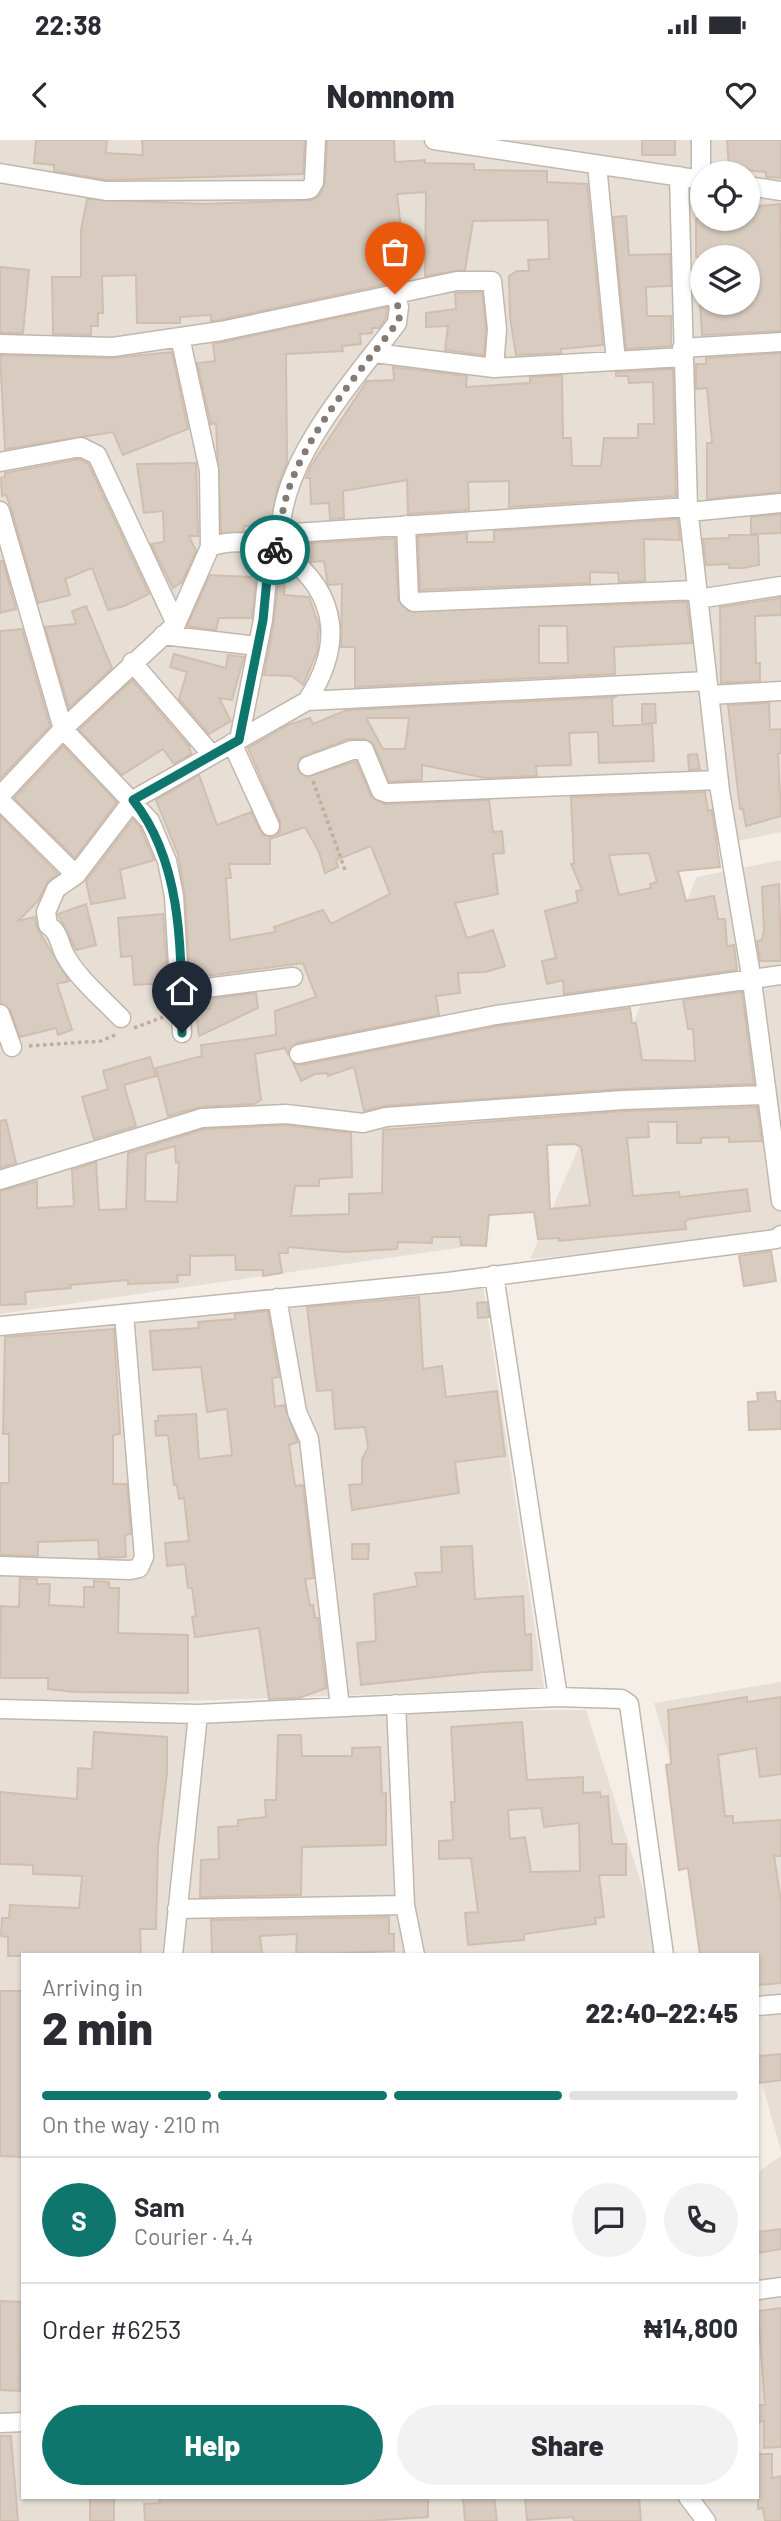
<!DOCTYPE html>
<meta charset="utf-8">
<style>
:root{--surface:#fff;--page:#f2f2f3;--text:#2b2b33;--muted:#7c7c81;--line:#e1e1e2;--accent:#0f766e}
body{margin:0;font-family:Barlow,sans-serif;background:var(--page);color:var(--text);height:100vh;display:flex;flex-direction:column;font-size:26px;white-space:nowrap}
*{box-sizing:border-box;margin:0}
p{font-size:23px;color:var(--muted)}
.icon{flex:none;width:38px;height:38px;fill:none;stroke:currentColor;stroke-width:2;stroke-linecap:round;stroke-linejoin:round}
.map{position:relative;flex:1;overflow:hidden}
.side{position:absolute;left:21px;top:1813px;width:738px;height:546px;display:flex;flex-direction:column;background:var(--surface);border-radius:0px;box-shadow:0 2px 5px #0004}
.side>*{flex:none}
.tools{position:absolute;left:690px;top:21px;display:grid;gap:14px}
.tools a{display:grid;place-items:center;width:70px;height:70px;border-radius:50%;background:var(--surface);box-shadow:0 2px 5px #0004;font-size:35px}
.pin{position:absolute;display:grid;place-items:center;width:60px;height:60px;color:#fff;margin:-72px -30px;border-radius:50% 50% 50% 0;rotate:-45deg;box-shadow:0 0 7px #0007}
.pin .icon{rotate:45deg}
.courier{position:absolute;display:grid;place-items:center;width:70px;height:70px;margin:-35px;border:5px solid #0f766e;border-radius:50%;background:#fff;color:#222;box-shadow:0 2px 9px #0007}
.head em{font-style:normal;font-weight:800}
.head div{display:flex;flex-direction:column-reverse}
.head{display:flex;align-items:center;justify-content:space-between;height:119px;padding:0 21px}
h1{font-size:46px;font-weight:800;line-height:52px}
.bar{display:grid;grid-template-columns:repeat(4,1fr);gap:10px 7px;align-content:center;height:84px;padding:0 21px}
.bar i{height:9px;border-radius:5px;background:var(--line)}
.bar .active{background:var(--accent)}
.bar p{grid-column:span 4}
.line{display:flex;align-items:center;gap:18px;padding:0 21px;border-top:2px solid var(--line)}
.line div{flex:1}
.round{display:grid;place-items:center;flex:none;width:74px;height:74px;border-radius:37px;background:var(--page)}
.action{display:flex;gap:14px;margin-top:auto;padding:14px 21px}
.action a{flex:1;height:80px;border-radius:42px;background:var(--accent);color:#fff;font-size:28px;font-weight:800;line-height:80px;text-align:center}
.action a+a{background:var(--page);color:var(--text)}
.status{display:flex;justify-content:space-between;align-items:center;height:49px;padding:0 35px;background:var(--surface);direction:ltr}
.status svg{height:19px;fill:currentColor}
header{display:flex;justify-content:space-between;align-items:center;height:91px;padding:0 21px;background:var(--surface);font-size:32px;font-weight:800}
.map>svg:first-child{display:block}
.residential{fill:#e7dfd5;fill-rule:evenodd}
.building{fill:#d8cbbf;stroke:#d0beb0;stroke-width:2;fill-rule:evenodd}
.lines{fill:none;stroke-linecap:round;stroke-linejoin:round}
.street-casing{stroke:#c2b7ad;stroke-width:21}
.path{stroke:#c1ad9b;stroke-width:3.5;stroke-dasharray:3.5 3.5;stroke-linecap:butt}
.street{stroke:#fff;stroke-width:18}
.done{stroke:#847b74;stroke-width:7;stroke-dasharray:0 12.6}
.route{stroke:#0f766e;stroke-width:9}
</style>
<div class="status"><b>22:38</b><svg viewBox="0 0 49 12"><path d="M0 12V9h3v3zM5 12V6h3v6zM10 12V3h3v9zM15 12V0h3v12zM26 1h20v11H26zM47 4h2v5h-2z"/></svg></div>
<header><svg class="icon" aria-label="back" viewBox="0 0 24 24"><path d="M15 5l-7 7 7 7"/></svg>Nomnom<svg class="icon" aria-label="heart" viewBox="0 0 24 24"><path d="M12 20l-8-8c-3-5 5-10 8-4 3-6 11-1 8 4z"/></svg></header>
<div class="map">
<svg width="781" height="2381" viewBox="0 0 781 2381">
<rect width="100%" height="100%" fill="#f4eee7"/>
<path class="residential" d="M0,0H781V692L678,713L471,1106L0,1174ZM702,33H747V79H702ZM702,117H747V163H702Z
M781,720V1095L530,1119L697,737Z
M483,1146L544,1548L0,1568V1177Z
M781,1542V2011L758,1929V1815H725L654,1563Z
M0,1569L586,1570L664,1815H23V2357H239L209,2381H0Z
M781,2016V2381H297L328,2357H758V2032Z"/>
<path class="building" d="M36,0H107L106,13L143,15L142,0H305L303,34L107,40L54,31V25L34,23Z
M327,0H394L395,22L425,20V23L474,24V30L547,31V42L587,44L603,205L561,209V213L516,215L510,177L509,136L517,131H529L528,120L549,119L548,80L473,81L465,130L425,136L426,52L397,54L404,113H387L390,141L387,144L219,180L211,181V175L180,177V183H137L136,135L102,136L103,173H98V186H91V195L53,194L52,137H81V90L87,59L203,64L312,60L320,55L325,43Z
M642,0H675V15H642Z
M727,0H781V38L766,37V32L729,29Z
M780,64L781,191L702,195L700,163H747V117H696V79H747V67Z
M626,76L629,115L670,114L671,146L646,147L647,176H671V206L626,209L613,77Z
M0,127L29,130L23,193H0Z
M482,152L486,189L484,215L445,210L448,186L426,187V173L456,169L455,153Z
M387,167L386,178L379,188H372V193L360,194L361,204L342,206L343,211L286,214L287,322L277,349L270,388L244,386V392L221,393L216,283L211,284L197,223L215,221L213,204Z
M172,212L188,289L123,315L113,292L5,309L0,215L113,218Z
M781,213V352L707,359V303H712L707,248L696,249V224H706V218Z
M393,227L467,236L466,247L530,243V237L562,235L563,298H571L572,326H601L604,298H638V284H654L653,242L629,243L628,236H616V232L673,229L676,356L509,367V341L468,342L469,370L408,374L407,340L343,351L344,378L330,379L329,363L311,364L310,338H306L311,326L367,241L394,240Z
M79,319L88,323L149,454L124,466L108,470L92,428L65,439L70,455L38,463L11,368L6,355L2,356L1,338L5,337V333Z
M196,323L198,396H189L196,411L182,442L173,448L151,404L164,402L163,371L144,373L137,324Z
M781,374V393L751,394V377Z
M678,379L680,400L644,399L645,441L619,442L618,433L590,432V443L420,450L418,396L467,393V402H494V391Z
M729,395H758L759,425L743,428H729V424L706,425L703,399L729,398Z
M395,398L398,459L408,471L687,462L692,503L614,507L615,534L355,547V507H341L342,444L328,445L324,421L311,422L293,404ZM539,486H567L568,523H539Z
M255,417L258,419L252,478H219L216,490L187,486L210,435L251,437Z
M0,421H3L16,469L0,473Z
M280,426L285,431L284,455L309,457L319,486L317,512L303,545L292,536L264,535L274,481Z
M781,458V475L755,476L756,523H760V541L721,543L720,467Z
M86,466L112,528L69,568L45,487L76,484L72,471Z
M22,489L50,586L0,639V491Z
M174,514L226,528L228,515L244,517L232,560L219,558L231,581L209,594L179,559L187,532L170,527Z
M132,540L189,606L191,614L174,624L163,609L122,635L79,590Z
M615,557L612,559L613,586L652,584L654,621L599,623L598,592L569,593L571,625L536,626L537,636L485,638L422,625V640L389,642L374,605L364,599H348L300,618L298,630L307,637L356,621L371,656L384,664L489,660L493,692L502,691L504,713L493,714L498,754L455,763L467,798L493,790L505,826L486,832L458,833L460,853L436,856L439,875L297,903L288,914L285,908L255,914L261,960L254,964L201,967L168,976L156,928L202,916L201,905L276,895L275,871L316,857L303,823L190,838L185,755L178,714L156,660L199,635L217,685L251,672L263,695L274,697L280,692V681L248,608L288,585L310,578L313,584L347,570ZM366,578H409L405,609H383ZM305,687L319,712L325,733L338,727L336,720L371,706L390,754L331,784L323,770L274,787L275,792L230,800L226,738H231L229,724H270V699Z
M769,563L770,590L781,589V613L778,614L781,676L746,686L743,669H740L728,565Z
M642,564H655L656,583L642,584Z
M63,606L117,662L75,718L14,658Z
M697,614L700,629L689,630L688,615Z
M705,652L708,671L712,670L720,727L678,731L686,761L714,756L718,779H725L727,806L734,805L737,830L564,854L563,840L547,844L542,821L556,818L545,771L578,762L576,751L582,750L571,724H574L571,657ZM649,713L657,742L650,744L651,748L619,755L609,715Z
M0,676L58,734L49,740L38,761L18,781L35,777L37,788L69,841L57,844L72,890L58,895L56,888L20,897L10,870L0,863Z
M133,679L140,687L154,720L120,730L125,758L91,764L86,741Z
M779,744L781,821H760L757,801L762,800L764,790L762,747Z
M86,764L96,805L76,810L58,774Z
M163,774L168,843L134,845L132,816L121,817L118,778Z
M742,852L754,944L622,949L385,966L364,971L354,927L328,936L327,933L315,934L301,941L293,923L301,925L498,886L630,868L632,883H636L642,920L695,921L693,889H688L683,860Z
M256,853L258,868L199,896L196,873L210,868L208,859Z
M150,917L156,936L124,945L136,986L94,999L82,957L108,949L103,931Z
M757,967L762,1001L729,1002V997L701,998V1003H677V982H648L649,997L627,998L633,1056L679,1052L680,1057L747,1049L750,1071L689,1079L685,1082L686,1089L559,1101V1098L538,1099L534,1072L489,1075L486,1106L461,1105L460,1097H432V1103L398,1102L397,1109L345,1112L288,1107V1113H279L282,1133L263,1136V1130H236L235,1115L190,1116V1135H177L178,1142L128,1144V1140L70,1145L71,1148L25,1152L26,1164L0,1165V1051L37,1041V1068L74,1066L72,1030L96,1022L99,1070L126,1069L128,1013L204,989L286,985L351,993L352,1037L319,1039V1046H295L291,1076L349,1074V1054L382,1053L383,990L624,971ZM575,1004L581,1007L590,1065L550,1069L547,1005ZM175,1006L176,1023L179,1022L177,1062L145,1061L146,1014Z
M6,980L16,1023L0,1028V981Z
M771,1111L776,1141L744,1146L739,1116Z
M419,1157L423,1229L442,1226L446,1257L497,1251L505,1316L455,1322L459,1353L352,1370L349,1345L362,1344V1319L368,1308L365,1287L335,1289L332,1250L317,1251L307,1167Z
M487,1162L489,1177L478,1178L477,1163Z
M268,1171L279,1237L272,1238L275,1267L284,1265L298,1302L289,1305L295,1346L303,1345L314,1438L305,1439L310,1466L313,1465L315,1478H318L326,1548L299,1558L269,1559L259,1488L195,1497L192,1477L196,1476L192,1448H188L185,1424L167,1426L165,1403L189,1401L184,1358L179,1359L177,1345H174L168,1295L156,1296L155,1281H158V1276L196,1274L199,1319L232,1315L227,1269L207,1272L201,1227L153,1230L150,1191L199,1188L198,1182L235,1179V1174Z
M114,1189L120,1294L113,1295V1344H127L131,1394L125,1395L126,1417L99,1418L98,1400L38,1402V1416L0,1415V1343H9V1294H3L5,1197Z
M775,1252L776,1261H781V1289L749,1290L748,1262L758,1261L757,1253Z
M352,1404H369L368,1419H352Z
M472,1406L475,1459L523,1456L525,1495L531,1494L532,1530L483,1532L361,1545L357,1503L376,1501L374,1454L418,1446L415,1433L442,1432L441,1407Z
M20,1438L37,1439V1444H50L49,1465L84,1467V1447H94V1441L109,1442V1448H119L118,1493L188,1495V1553L75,1552L48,1549V1538H0L1,1466L19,1467Z
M747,1557V1562L781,1557V1634L760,1637L756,1608L718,1615L725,1676H733V1683L781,1680V1716H774L781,1761V1843L758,1845V1815H700L688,1728L679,1730L666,1625L671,1624L668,1570Z
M522,1582L527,1640L583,1637V1653L600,1652L601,1657L608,1656L612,1704H626V1735H599L604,1777L595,1778L596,1784L524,1794V1800L468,1805L465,1773L478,1772L471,1718L439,1719V1701L453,1700L451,1662H455L451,1587ZM541,1668L544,1687L579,1683L580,1731L531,1732L525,1697L510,1699L508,1670Z
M94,1592L167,1597V1633L158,1707L156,1789H140L141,1815L8,1816V1797L1,1796L2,1778H9L10,1765L79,1768L82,1736L33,1734V1725L0,1724V1652L77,1659L78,1628L92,1629Z
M278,1595H301L302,1616H352V1608L380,1607L382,1654L386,1653V1705L302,1707L301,1755L200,1757L201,1720L219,1719L218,1687L238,1686V1680L266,1677L265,1660H276Z
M389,1777V1794H394V1811L296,1815L297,1794L260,1796L262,1815H212L211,1780Z
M0,1851H23V2017L0,2016Z
M781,1914V1940L758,1943V1916Z
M781,2089V2109L758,2113V2092Z
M0,2161L23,2162L20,2251L0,2250Z
M781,2168V2307L764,2308V2281L758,2282V2265H765L758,2171Z
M0,2296H11L18,2381H0Z
M758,2314H772V2338L781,2336V2381H765L763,2368L758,2369Z
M90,2357H114V2381H90Z
M159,2357H428V2377L368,2381H145L144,2364L160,2363Z
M463,2357H494L497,2381H465Z
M525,2357H639L641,2381H574L573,2377L527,2380Z"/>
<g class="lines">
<defs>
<path id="street" d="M434,0L702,40
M701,0V40
M597,25L616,221
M0,33L106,51L305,50L310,49L314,42L316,0
M679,36L688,367L720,651L752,841L781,1061
M747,46L781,51
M0,204L113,207L221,191L457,141H492L497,189L494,228L683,217
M682,208L781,202
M375,213L494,228
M0,322L81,307L97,315L176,484
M0,371L63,589L150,681L167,721L174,756L182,893
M689,372L781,363
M406,385L409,458L414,462L697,450
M279,394L688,367
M210,407C263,388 324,429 330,484C333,512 322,538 307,561
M282,413C268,333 352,243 397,183L399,167L395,154
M698,459L781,446
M163,495L257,506
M132,522L212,615
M709,555L781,551
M239,600L263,480L270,408
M232,603L270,686
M308,626L352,610H364L381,651L387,653L719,640
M0,656L63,589L176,484L210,407L209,330L180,197
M0,660L76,735
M182,851L293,837
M0,874L12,907
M121,878C102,858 77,838 64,813C59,802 59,792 48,785L46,772L56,749L76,735L133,660L307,561L707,541
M299,914L496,875L781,835
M0,1040L202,978L286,974L363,983L386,977L623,960L767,955
M494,1135L558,1557
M277,1158L297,1272L309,1299L340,1567
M0,1186L448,1142L776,1099L781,1095
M0,1426L130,1430L139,1428L144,1417L124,1174
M396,1564L405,1765L415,1815
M0,1569L198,1574L558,1557L622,1559L629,1564L664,1815
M177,1769L405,1765
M173,1815L198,1574
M758,1866L781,1864
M758,2150L781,2147
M0,2283L23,2282
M688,2357L706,2381"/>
</defs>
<use href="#street" class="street-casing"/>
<path class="path" d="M313,641L345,730
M134,888L163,877
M29,906L101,901L117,894"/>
<use href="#street" class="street"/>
</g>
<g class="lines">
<path class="done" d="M275,410L282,413C268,334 352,242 397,183L400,176L395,154"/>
<path class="route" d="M182,893C181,815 184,724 133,660L239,600L263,480L270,408L275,410"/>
</g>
</svg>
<div class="tools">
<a><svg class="icon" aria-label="locate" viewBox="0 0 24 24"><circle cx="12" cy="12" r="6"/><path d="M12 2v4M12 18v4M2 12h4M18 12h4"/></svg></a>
<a><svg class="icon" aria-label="layers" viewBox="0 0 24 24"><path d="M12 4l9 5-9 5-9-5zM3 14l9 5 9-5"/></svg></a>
</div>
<div class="pin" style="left:395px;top:154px;background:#ea580c"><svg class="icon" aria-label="bag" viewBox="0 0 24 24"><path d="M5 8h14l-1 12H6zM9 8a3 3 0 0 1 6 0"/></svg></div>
<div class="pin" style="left:182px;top:893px;background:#1f2937"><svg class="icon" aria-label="home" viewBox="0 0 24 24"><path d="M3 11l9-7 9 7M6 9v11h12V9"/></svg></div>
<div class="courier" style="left:275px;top:410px"><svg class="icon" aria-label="bike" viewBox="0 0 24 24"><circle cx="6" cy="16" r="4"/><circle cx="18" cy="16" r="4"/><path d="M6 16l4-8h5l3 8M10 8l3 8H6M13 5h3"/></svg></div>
<section class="side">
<div class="head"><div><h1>2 min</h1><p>Arriving in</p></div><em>22:40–22:45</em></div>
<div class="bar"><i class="active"></i><i class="active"></i><i class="active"></i><i></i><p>On the way · 210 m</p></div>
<div class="line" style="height:126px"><b class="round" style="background:var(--accent);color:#fff">S</b><div><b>Sam</b><p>Courier · 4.4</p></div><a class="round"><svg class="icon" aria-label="chat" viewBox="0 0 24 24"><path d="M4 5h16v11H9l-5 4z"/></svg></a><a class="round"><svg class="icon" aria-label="phone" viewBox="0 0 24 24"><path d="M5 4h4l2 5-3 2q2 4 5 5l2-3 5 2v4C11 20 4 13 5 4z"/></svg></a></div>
<div class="line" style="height:91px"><div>Order #6253</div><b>₦14,800</b></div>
<div class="action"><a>Help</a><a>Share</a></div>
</section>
</div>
